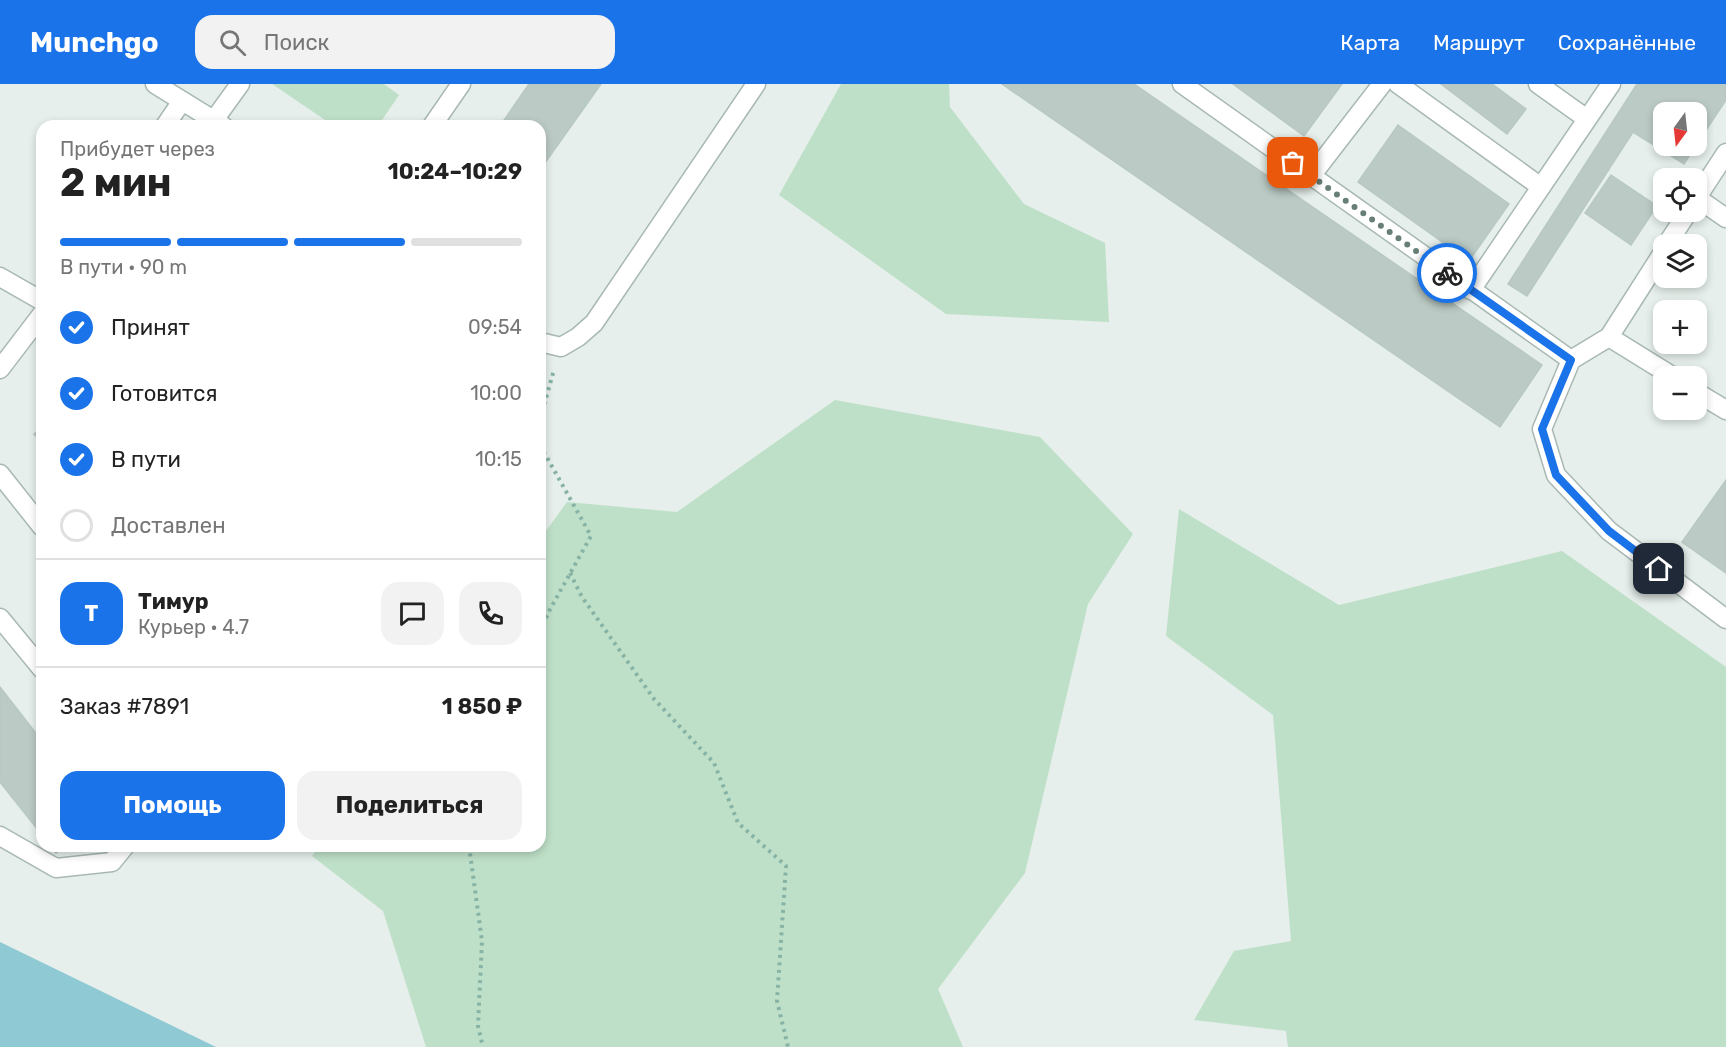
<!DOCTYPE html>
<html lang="ru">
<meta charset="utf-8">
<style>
:root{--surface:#fff;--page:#f2f2f2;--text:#222;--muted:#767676;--line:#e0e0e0;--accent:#1a73e8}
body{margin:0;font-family:Rubik,sans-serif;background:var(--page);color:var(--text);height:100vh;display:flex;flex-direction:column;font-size:22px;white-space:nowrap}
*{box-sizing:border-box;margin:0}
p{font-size:20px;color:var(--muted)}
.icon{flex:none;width:33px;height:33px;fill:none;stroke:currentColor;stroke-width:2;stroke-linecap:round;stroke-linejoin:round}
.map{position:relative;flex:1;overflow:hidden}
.panel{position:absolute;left:36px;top:36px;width:510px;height:732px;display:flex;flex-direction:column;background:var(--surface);border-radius:18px;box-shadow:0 3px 9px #0003}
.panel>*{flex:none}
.needle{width:39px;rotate:195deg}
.fabs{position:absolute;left:1653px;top:18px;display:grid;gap:12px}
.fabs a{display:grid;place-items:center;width:54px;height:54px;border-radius:12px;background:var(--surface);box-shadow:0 3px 9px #0003;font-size:30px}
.pin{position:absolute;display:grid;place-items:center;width:51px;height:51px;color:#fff;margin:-26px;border-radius:12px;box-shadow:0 3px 9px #0006}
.courier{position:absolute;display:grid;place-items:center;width:60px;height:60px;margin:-30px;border:4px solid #1a73e8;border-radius:50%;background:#fff;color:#222;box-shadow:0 2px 8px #0007}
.overview em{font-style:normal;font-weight:700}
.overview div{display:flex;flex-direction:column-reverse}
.overview{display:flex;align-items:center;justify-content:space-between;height:102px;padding:0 24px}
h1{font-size:39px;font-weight:700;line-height:45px}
.bar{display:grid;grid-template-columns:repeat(4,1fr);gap:9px 6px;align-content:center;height:72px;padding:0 24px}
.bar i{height:8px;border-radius:4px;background:var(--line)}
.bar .selected{background:var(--accent)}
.bar p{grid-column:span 4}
.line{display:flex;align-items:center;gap:15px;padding:0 24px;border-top:2px solid var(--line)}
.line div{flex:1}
.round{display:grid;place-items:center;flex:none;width:63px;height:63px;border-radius:18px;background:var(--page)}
ol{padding:0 24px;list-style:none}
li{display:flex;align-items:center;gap:18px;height:66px}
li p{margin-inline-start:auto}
li .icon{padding:6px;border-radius:50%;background:var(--accent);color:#fff;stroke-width:4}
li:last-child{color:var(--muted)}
li i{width:33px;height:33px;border:3px solid var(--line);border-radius:50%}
.cta{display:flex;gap:12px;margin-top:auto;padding:12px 24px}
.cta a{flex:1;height:69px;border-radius:18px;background:var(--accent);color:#fff;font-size:24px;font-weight:700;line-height:69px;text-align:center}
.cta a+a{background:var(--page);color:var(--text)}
header{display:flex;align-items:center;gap:36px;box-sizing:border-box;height:84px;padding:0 30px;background:var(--accent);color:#fff}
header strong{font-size:28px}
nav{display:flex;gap:33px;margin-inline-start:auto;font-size:21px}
.search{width:420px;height:54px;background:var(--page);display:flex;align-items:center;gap:15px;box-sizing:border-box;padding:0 21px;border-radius:18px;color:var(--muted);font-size:22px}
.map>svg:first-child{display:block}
.green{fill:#bfe0c8}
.water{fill:#8ec9d4}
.building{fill:#bbcac4;stroke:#b8c9c2;stroke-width:1.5;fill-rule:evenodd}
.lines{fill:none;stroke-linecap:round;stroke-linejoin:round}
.minor-casing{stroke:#a8b8b2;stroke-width:21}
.path{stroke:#86b3a5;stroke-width:4;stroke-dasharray:3 4.5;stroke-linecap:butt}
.minor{stroke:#fff;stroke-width:18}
.done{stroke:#687f78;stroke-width:6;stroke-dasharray:0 10.8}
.route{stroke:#1a73e8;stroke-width:8}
</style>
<header>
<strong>Munchgo</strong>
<div class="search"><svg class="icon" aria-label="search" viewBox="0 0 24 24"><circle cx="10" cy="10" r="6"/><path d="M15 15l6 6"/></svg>Поиск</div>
<nav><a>Карта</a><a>Маршрут</a><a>Сохранённые</a></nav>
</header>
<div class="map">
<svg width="1726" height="963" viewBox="0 0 1726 963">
<rect width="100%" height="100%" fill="#e6efeb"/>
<path class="green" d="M272,0H384L399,11L378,42H334Z
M841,0H949L950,23L1024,120L1105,159L1109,238L946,230L779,111Z
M835,316L1040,353L1133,450L1088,520L1025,789L938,905L963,963H426L383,827L312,772L319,762H540V455L567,418L677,428Z
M1179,425L1339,521L1562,467L1726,583V963H1288L1286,947L1194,936L1234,867L1291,857L1273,631L1166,552Z"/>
<path class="water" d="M0,858L216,963H0Z"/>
<path class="building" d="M529,0H601L540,86V42H500Z
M1002,0H1134L1542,281L1500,343Z
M1233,0H1342L1304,52Z
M1441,0H1492L1526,25L1507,50Z
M1637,0H1726V16L1684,80L1633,48L1527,212L1508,200ZM1664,28H1696V62H1664Z
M1398,41L1509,120L1469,177L1358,98Z
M1611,91L1657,122L1631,161L1585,129Z
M42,343V359L34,350Z
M1726,396V489L1682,458Z
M0,603L42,657V751L0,698Z
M50,762H65L56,769Z"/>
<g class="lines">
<defs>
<path id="minor" d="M155,0L223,42
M1182,0L1571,276
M1398,0L1541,103
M1538,0L1587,35
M214,36L240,0
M165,42L182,17
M432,42L461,0
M1311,92L1382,0
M1697,114L1726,134
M1696,115L1726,69
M1667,160L1688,128
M1664,167L1609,253L1571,276L1542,345L1556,391L1609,447L1726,535
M0,193L42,217
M1471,206L1611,0
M1609,253L1672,292
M540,258L561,263L578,253L594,239L756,0
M0,285L42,230
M1696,308L1726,326
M0,390L42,443
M0,534L42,585
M0,752L56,784L112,778L125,762"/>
</defs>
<use href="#minor" class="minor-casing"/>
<path class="path" d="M540,335L554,286
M540,361L591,452L548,529L540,550
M570,489L582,513L654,615L714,679L738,739L786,782L777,917L788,963
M469,762L482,857L478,942L483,963"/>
<use href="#minor" class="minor"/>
</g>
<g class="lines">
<path class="done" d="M1293,79L1447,189"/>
<path class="route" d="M1447,189L1571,276L1542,345L1556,391L1609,447L1659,485"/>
</g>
</svg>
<div class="fabs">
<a><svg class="needle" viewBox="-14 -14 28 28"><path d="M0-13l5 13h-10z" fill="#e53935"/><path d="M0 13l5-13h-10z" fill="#767676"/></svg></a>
<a><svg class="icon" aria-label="locate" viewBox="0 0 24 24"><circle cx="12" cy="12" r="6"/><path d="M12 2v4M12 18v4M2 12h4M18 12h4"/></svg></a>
<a><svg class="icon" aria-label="layers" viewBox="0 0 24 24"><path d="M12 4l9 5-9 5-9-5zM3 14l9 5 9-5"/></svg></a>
<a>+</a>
<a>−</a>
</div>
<div class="pin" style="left:1293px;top:79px;background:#ea580c"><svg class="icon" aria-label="bag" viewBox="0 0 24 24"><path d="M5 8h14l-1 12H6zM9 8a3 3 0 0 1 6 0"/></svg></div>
<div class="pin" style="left:1659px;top:485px;background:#1f2937"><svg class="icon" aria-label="home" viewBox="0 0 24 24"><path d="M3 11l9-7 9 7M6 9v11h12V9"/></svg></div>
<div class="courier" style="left:1447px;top:189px"><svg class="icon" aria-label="bike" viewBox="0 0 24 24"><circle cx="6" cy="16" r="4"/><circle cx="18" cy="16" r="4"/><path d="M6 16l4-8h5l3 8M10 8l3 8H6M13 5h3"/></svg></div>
<section class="panel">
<div class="overview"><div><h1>2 мин</h1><p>Прибудет через</p></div><em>10:24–10:29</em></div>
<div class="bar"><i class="selected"></i><i class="selected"></i><i class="selected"></i><i></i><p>В пути · 90 m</p></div>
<ol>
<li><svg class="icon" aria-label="check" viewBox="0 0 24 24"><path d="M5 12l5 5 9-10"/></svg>Принят<p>09:54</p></li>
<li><svg class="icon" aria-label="check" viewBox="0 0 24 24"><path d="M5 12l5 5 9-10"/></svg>Готовится<p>10:00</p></li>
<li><svg class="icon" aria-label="check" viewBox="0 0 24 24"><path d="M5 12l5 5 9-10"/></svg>В пути<p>10:15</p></li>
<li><i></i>Доставлен</li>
</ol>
<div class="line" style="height:108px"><b class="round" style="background:var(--accent);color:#fff">Т</b><div><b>Тимур</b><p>Курьер · 4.7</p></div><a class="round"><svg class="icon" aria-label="chat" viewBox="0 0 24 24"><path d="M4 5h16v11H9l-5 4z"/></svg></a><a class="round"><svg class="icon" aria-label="phone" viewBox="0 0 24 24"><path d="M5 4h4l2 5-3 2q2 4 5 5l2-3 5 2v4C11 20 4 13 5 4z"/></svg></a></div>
<div class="line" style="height:78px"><div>Заказ #7891</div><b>1 850 ₽</b></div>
<div class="cta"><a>Помощь</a><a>Поделиться</a></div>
</section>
</div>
